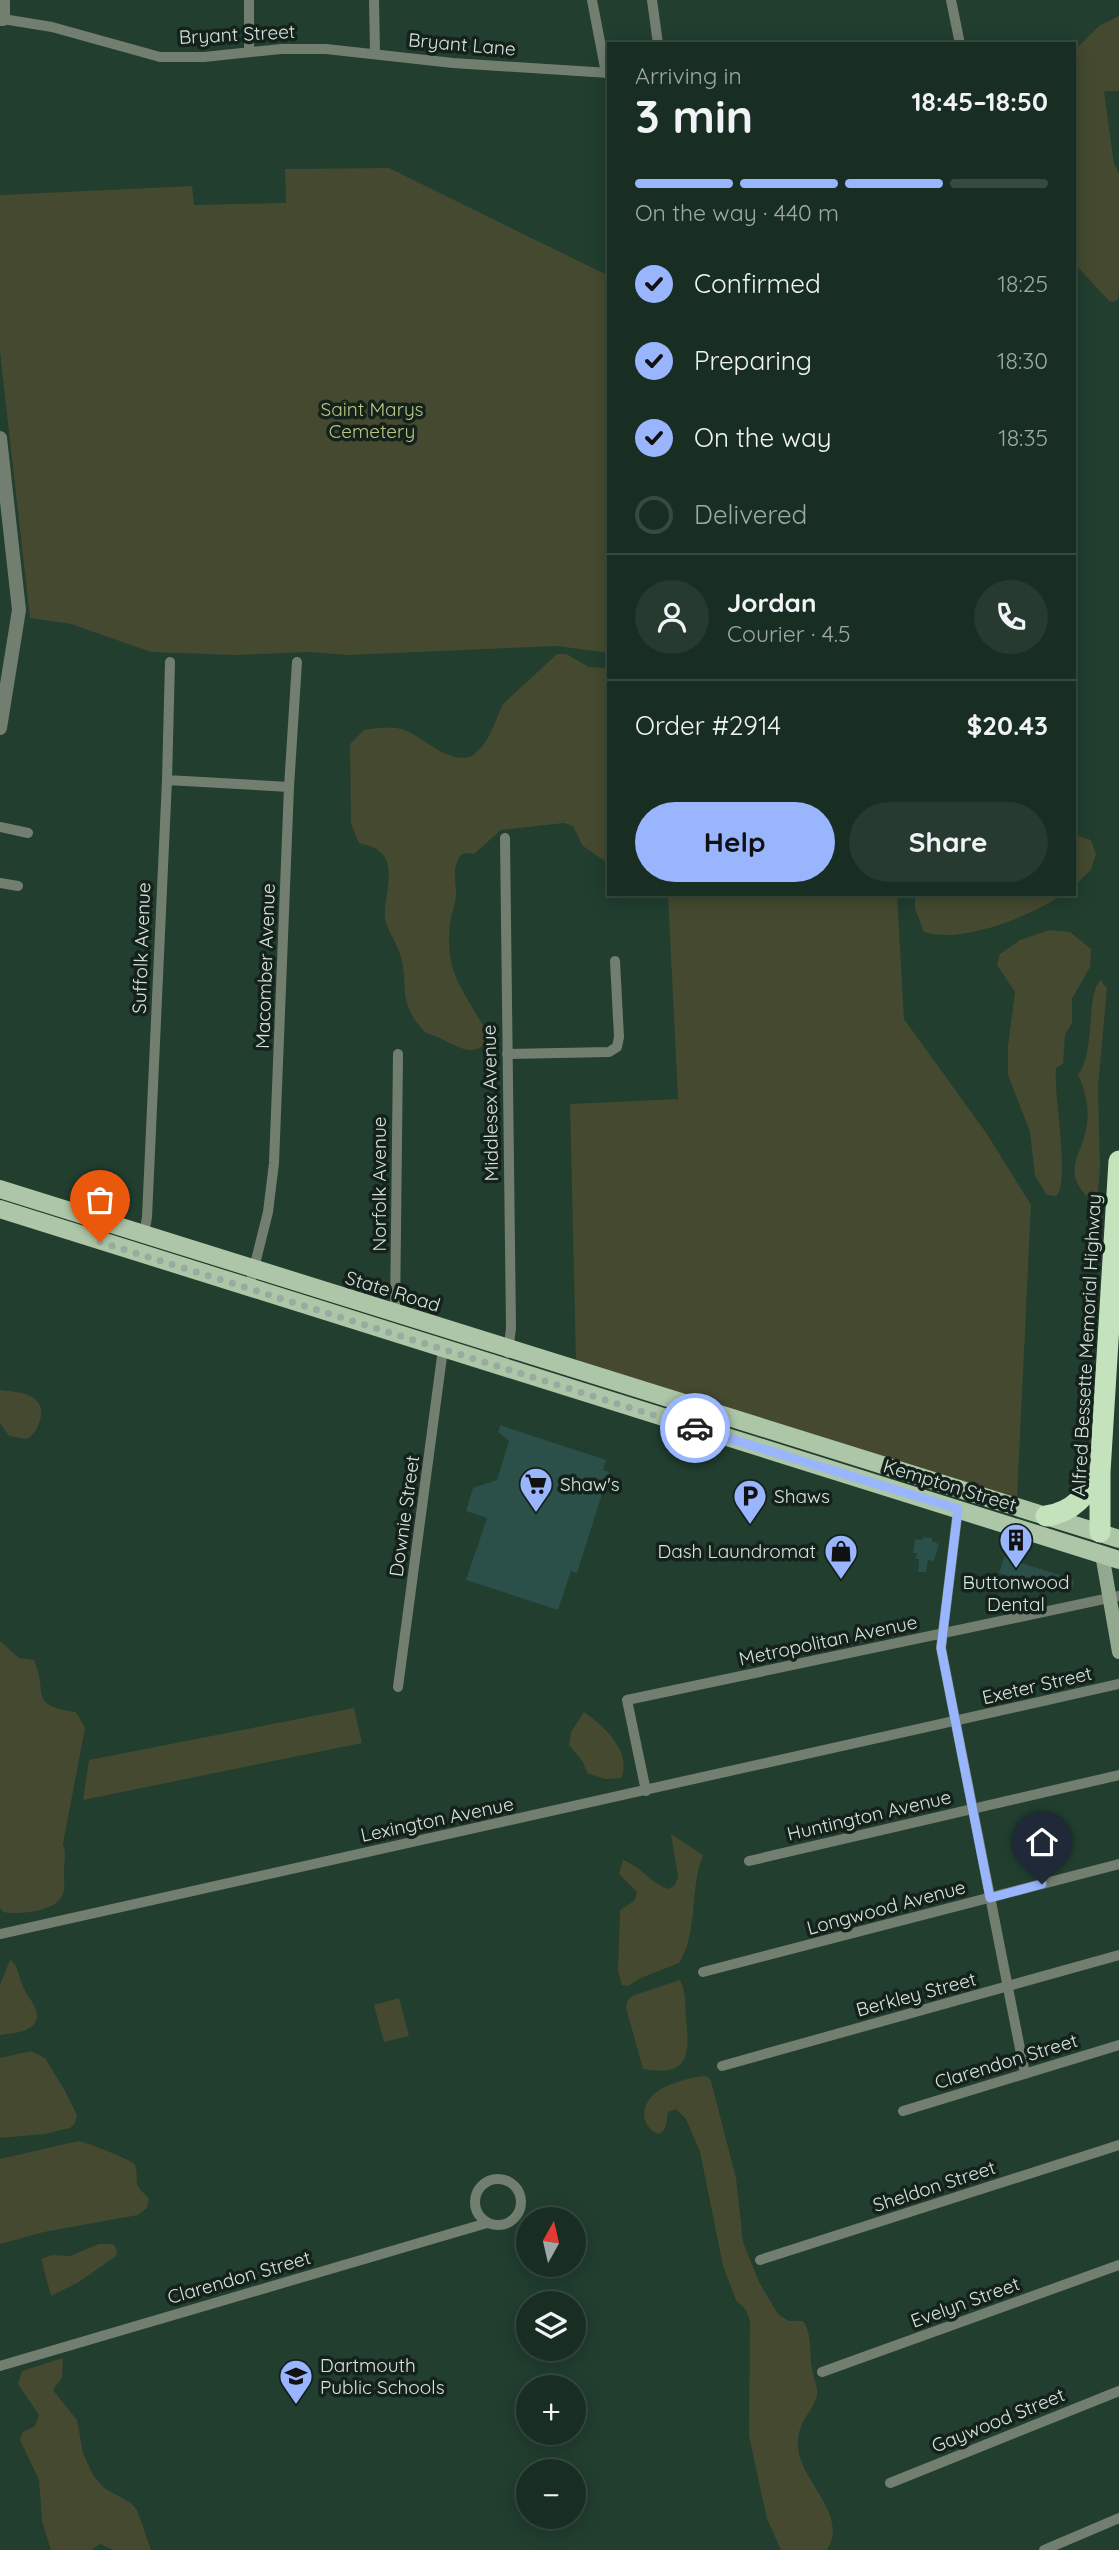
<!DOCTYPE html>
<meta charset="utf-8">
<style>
:root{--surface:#192e23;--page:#263a30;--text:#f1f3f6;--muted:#9fa8a6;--line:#374a41;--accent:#99b5fd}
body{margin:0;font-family:Quicksand,sans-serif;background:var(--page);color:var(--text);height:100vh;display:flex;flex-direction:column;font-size:26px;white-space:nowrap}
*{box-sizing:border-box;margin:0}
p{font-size:23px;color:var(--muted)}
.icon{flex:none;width:38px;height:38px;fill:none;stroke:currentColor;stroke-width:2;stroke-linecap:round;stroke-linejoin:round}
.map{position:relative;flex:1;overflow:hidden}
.sheet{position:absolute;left:607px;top:42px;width:469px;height:854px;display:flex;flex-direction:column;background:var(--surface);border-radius:0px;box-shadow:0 4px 18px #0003,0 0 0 2px var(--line)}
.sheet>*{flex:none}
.needle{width:46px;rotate:8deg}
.tools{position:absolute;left:516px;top:2207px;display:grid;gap:14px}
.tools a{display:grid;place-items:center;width:70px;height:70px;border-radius:50%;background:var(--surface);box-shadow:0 4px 18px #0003,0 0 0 2px var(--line);font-size:35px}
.pin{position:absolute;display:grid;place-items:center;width:60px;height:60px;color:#fff;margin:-72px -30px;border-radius:50% 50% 50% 0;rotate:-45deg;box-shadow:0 0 7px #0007}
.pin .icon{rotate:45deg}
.courier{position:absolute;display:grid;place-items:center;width:70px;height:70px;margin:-35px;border:5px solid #99b5fd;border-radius:50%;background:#fff;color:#222;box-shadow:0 2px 9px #0007}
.summary em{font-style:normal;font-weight:700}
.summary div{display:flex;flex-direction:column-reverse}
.summary{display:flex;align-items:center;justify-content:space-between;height:119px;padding:0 28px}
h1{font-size:46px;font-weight:700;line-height:52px}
.bar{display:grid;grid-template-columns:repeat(4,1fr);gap:10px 7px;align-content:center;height:84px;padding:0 28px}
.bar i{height:9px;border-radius:5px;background:var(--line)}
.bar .on{background:var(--accent)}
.bar p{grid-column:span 4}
.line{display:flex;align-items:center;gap:18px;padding:0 28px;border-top:2px solid var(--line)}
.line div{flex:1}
.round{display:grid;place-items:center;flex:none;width:74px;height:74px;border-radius:37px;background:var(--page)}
ol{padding:0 28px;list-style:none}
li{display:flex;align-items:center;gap:21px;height:77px}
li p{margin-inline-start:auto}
li .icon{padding:7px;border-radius:50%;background:var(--accent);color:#111;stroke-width:4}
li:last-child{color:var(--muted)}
li i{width:38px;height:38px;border:4px solid var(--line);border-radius:50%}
.action{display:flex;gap:14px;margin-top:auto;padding:14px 28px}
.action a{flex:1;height:80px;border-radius:42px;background:var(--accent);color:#111;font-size:28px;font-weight:700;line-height:80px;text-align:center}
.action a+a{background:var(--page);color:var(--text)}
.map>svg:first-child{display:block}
.green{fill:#44492f}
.building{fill:#2b4f49}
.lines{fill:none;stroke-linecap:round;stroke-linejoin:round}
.minor{stroke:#727f70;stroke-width:10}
.tertiary{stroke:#727f70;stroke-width:14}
.secondary{stroke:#94a78f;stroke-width:14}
.primary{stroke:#adc6a7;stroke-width:18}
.motorway{stroke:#c4e2bc;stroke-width:21}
.done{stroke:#97aba0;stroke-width:7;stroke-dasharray:0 12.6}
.route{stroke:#99b5fd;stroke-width:9}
.labels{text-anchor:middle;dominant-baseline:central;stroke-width:7;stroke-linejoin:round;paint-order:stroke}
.street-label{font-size:19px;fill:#d6e6dd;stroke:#15211b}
.park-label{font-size:19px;fill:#b9c784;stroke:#15211b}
.poi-label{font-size:19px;fill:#d6e6dd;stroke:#15211b;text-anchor:start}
</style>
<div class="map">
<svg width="1119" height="2550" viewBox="0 0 1119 2550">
<rect width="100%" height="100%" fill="#213e2f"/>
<path class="green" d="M1119,16V91H1104L1114,164L1119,173V288L1118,299L1114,302L1109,301L1075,264L1074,51L1099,26Z
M389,168L609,276V653L557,646L349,655L309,652L235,655L151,652L71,624L30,618L0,352V195L192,186L194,205L284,203H286L285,169Z
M557,654H566L589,667L609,668V864L583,846L573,826L564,823L501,830L474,854L465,853L460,856C452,869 456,879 456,893C456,904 451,914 450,925C444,976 467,993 488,1035C478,1068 446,1037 426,1033C395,1001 410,988 400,954C396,942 387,930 385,918C383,899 398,865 379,851C375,847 365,845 359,843L351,824L350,744L364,730C380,728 395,725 409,732C428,741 447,762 470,757C490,745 493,724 503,704Z
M1075,835L1091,840L1096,854L1091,870L1075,885Z
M668,894H897L904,1019L987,1134L1031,1205L1017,1499L576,1363L570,1104L678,1099Z
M915,894H1063C1033,916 961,944 924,932L915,909Z
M1049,930L1070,932L1091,949L1090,967L1072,999V1023L1065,1035L1063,1064L1056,1068C1053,1093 1071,1182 1056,1196L1047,1195L1035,1176L1030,1132L1008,1075V1046L1015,992L997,965L1000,954L1020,940Z
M1101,980L1107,989L1098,1087L1100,1167L1097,1208C1089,1199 1077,1188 1075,1176C1073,1165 1078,1154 1082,1144C1091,1118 1089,1099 1078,1075C1097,1048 1085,993 1101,980Z
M0,1390C17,1392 44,1393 41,1416C39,1426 35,1434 27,1439L9,1436L0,1423Z
M0,1641L19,1658L34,1660C49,1694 27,1705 76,1712L85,1728L63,1844C67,1853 64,1861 64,1871C64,1880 66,1891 61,1898C51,1912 18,1915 3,1912L0,1908Z
M354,1708L362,1743L83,1800L89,1760Z
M584,1712C603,1725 633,1752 621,1778L605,1779L587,1773L583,1762L569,1745L571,1732Z
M671,1834L703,1855C689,1890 699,1931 679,1963L641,1978L628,1986L622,1985L618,1971L620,1910L634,1901L637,1892L619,1874L623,1860C641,1866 650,1883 668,1889L675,1885L678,1877Z
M10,1960C19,1966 18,1975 22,1984C25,1993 33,2001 36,2010C42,2032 14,2033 0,2035V1985Z
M680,1980C686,1990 685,2006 686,2018C690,2056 689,2077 643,2069L626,2008L627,2001L632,1996Z
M399,1998L409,2036L384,2042L374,2005Z
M31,2051L45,2058L64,2089L77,2115L75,2123L70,2128L45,2134L0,2138V2058Z
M702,2076L708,2077L711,2081L736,2178L743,2242L759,2282L778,2314L789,2321H803C813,2336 809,2352 812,2369C813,2377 818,2386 817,2395C814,2411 797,2421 798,2445C798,2480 850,2514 827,2550H781L767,2519L749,2436L750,2321L746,2310L736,2300L723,2266L700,2152L686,2119L676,2109L668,2112C667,2121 667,2131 658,2134C640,2126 640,2106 655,2093C666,2084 688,2078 702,2076Z
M78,2141C86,2142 130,2159 134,2164C139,2171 135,2179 138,2186C140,2190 146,2195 149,2199L147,2208L138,2215L44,2232L0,2244V2159Z
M99,2244H113L117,2250L116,2256L79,2282L51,2296L41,2259L52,2255L70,2256Z
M63,2358L62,2378L53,2390L77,2420L83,2453L93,2475L104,2488L131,2503L137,2510L151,2550H113L100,2544L91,2550H51L42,2521L39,2480L20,2440L23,2432L35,2426L39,2415L18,2384L22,2371Z"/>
<path class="building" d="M500,1425L606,1460L603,1470L609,1472L577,1573L571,1571L558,1610L466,1580L487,1518L466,1511L473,1488L497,1480L509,1441L498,1432Z
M923,1537L932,1538V1541L939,1544L934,1561L928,1560L926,1572H918L919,1559H916L917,1553H913L915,1539L923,1540Z
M1004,1557L1074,1580L1072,1589L1066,1587V1591L1052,1587L1051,1590L999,1573Z"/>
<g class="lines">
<path class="minor" d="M249,0V52
M374,0L375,52
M592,0L606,73
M652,0L658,44
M951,0L960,44
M3,19L52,27L160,57H204L281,49H326L453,63L609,73
M167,780L289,787
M0,827L28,833
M505,838L511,1328L508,1353
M0,883L18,886
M507,1054L609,1052L617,1047L619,1037L615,961
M144,1235L147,1217L167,780L170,662
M249,1288L268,1212L274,1163L289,787L297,662
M395,1314L398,1054
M958,1509L941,1648L1025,2074
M398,1687L443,1349
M646,1791L627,1700L1119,1596
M749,1861L1119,1775
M0,1934L1119,1684
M703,1972L1119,1864
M722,2066L1119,1955
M903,2111L1119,2045
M475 2202a23 23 0 1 1 46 0a23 23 0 1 1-46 0Z
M760,2260L1119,2145
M0,2366L487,2223
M822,2372L1119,2265
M890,2483L1119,2391
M1044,2550L1119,2518"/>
<path class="tertiary" d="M0,19H3V0
M0,438L19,610L0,728"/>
<path class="secondary" d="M1102,1554L1119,1652"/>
<path class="primary" d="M0,1189L1119,1539
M0,1209L1119,1560"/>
<path class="motorway" d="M1046,1516C1075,1512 1086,1494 1100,1472
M1100,1532V1472L1119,1161"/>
</g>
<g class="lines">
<path class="done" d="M100,1242L695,1428"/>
<path class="route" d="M695,1428L958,1509L941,1648L990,1898L1042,1884"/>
</g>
<defs>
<symbol id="supermarket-pin" viewBox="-11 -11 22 30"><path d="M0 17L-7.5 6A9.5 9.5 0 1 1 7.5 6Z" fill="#99b5fd" stroke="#15211b"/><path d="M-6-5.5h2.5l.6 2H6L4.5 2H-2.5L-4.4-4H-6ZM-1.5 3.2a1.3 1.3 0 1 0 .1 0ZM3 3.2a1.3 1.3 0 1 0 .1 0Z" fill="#111"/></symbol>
<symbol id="parking-pin" viewBox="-11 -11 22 30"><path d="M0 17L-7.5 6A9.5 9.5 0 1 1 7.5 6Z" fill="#99b5fd" stroke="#15211b"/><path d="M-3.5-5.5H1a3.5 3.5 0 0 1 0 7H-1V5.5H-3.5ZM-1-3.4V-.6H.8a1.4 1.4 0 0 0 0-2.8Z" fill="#111"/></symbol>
<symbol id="building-pin" viewBox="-11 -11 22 30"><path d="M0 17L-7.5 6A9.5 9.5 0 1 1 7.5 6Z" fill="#99b5fd" stroke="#15211b"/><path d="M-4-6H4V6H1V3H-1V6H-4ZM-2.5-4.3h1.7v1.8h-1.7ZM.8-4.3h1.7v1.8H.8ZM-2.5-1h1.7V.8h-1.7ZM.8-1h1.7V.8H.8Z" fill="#111"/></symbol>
<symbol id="shop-pin" viewBox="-11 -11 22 30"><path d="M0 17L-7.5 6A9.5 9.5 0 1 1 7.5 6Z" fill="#99b5fd" stroke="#15211b"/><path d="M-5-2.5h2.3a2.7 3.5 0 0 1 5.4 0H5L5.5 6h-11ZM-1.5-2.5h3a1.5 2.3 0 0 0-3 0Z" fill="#111"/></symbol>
<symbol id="school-pin" viewBox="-11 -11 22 30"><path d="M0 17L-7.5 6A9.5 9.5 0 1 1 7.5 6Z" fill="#99b5fd" stroke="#15211b"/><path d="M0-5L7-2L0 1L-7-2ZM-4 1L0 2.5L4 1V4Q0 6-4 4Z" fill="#111"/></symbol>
</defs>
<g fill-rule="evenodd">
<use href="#supermarket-pin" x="517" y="1465" width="38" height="52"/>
<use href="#parking-pin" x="731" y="1477" width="38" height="52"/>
<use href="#building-pin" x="997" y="1521" width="38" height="52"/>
<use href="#shop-pin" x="822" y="1532" width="38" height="52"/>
<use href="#school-pin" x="277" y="2357" width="38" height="52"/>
</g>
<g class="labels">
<g class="street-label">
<text transform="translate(237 34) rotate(-3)">Bryant Street</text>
<text transform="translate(462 44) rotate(5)">Bryant Lane</text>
<text transform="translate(141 948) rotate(-88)">Suffolk Avenue</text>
<text transform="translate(265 966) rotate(-88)">Macomber Avenue</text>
<text transform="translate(490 1103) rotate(-91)">Middlesex Avenue</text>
<text transform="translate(379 1184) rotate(-90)">Norfolk Avenue</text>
<text transform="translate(393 1291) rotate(17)">State Road</text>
<text transform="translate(1086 1345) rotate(-87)">Alfred Bessette Memorial Highway</text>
<text transform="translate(950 1485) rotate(17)">Kempton Street</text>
<text transform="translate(404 1516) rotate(-82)">Downie Street</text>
<text transform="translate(828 1640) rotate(-12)">Metropolitan Avenue</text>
<text transform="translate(1037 1685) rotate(-13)">Exeter Street</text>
<text transform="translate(869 1815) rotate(-13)">Huntington Avenue</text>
<text transform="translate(437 1819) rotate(-12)">Lexington Avenue</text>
<text transform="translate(886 1907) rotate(-15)">Longwood Avenue</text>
<text transform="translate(916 1994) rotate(-15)">Berkley Street</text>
<text transform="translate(1006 2061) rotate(-17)">Clarendon Street</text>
<text transform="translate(934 2186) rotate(-18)">Sheldon Street</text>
<text transform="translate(239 2277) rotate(-16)">Clarendon Street</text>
<text transform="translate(965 2302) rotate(-20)">Evelyn Street</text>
<text transform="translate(998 2420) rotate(-22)">Gaywood Street</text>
</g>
<g class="park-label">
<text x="372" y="409">Saint Marys<tspan x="372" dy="22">Cemetery</tspan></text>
</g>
<g class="poi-label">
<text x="560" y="1484">Shaw's</text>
<text x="774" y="1496">Shaws</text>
<text x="816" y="1551" text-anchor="end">Dash Laundromat</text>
<text x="1016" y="1582" text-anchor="middle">Buttonwood<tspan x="1016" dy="22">Dental</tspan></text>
<text x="320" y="2365">Dartmouth<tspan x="320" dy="22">Public Schools</tspan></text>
</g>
</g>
</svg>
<div class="tools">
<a><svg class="needle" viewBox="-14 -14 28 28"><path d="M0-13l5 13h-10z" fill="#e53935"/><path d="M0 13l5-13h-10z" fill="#9fa8a6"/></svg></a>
<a><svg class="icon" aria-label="layers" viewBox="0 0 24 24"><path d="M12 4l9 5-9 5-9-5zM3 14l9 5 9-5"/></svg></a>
<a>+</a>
<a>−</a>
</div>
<div class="pin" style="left:100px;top:1242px;background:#ea580c"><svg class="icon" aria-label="bag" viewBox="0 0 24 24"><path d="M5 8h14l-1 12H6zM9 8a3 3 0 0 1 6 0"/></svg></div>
<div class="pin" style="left:1042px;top:1884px;background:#1f2937"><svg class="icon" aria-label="home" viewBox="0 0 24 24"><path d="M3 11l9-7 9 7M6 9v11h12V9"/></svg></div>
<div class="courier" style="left:695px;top:1428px"><svg class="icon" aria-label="car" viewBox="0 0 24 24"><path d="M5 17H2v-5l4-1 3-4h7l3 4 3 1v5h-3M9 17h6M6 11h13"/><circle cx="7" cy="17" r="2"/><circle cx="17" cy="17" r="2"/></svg></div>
<section class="sheet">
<div class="summary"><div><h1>3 min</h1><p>Arriving in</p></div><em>18:45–18:50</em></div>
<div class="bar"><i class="on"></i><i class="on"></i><i class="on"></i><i></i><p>On the way · 440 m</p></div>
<ol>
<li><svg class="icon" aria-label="check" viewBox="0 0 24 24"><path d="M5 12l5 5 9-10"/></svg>Confirmed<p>18:25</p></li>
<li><svg class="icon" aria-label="check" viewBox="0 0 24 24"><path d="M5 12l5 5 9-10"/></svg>Preparing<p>18:30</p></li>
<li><svg class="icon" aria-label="check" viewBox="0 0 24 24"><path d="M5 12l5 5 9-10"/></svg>On the way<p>18:35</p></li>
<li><i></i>Delivered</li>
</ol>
<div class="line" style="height:126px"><a class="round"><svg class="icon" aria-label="person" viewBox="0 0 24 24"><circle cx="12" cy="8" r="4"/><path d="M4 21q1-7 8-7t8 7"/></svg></a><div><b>Jordan</b><p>Courier · 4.5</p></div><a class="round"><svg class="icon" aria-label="phone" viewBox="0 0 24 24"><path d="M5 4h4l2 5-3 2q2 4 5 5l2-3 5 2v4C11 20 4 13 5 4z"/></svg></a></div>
<div class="line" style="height:91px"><div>Order #2914</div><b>$20.43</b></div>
<div class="action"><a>Help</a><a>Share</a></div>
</section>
</div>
